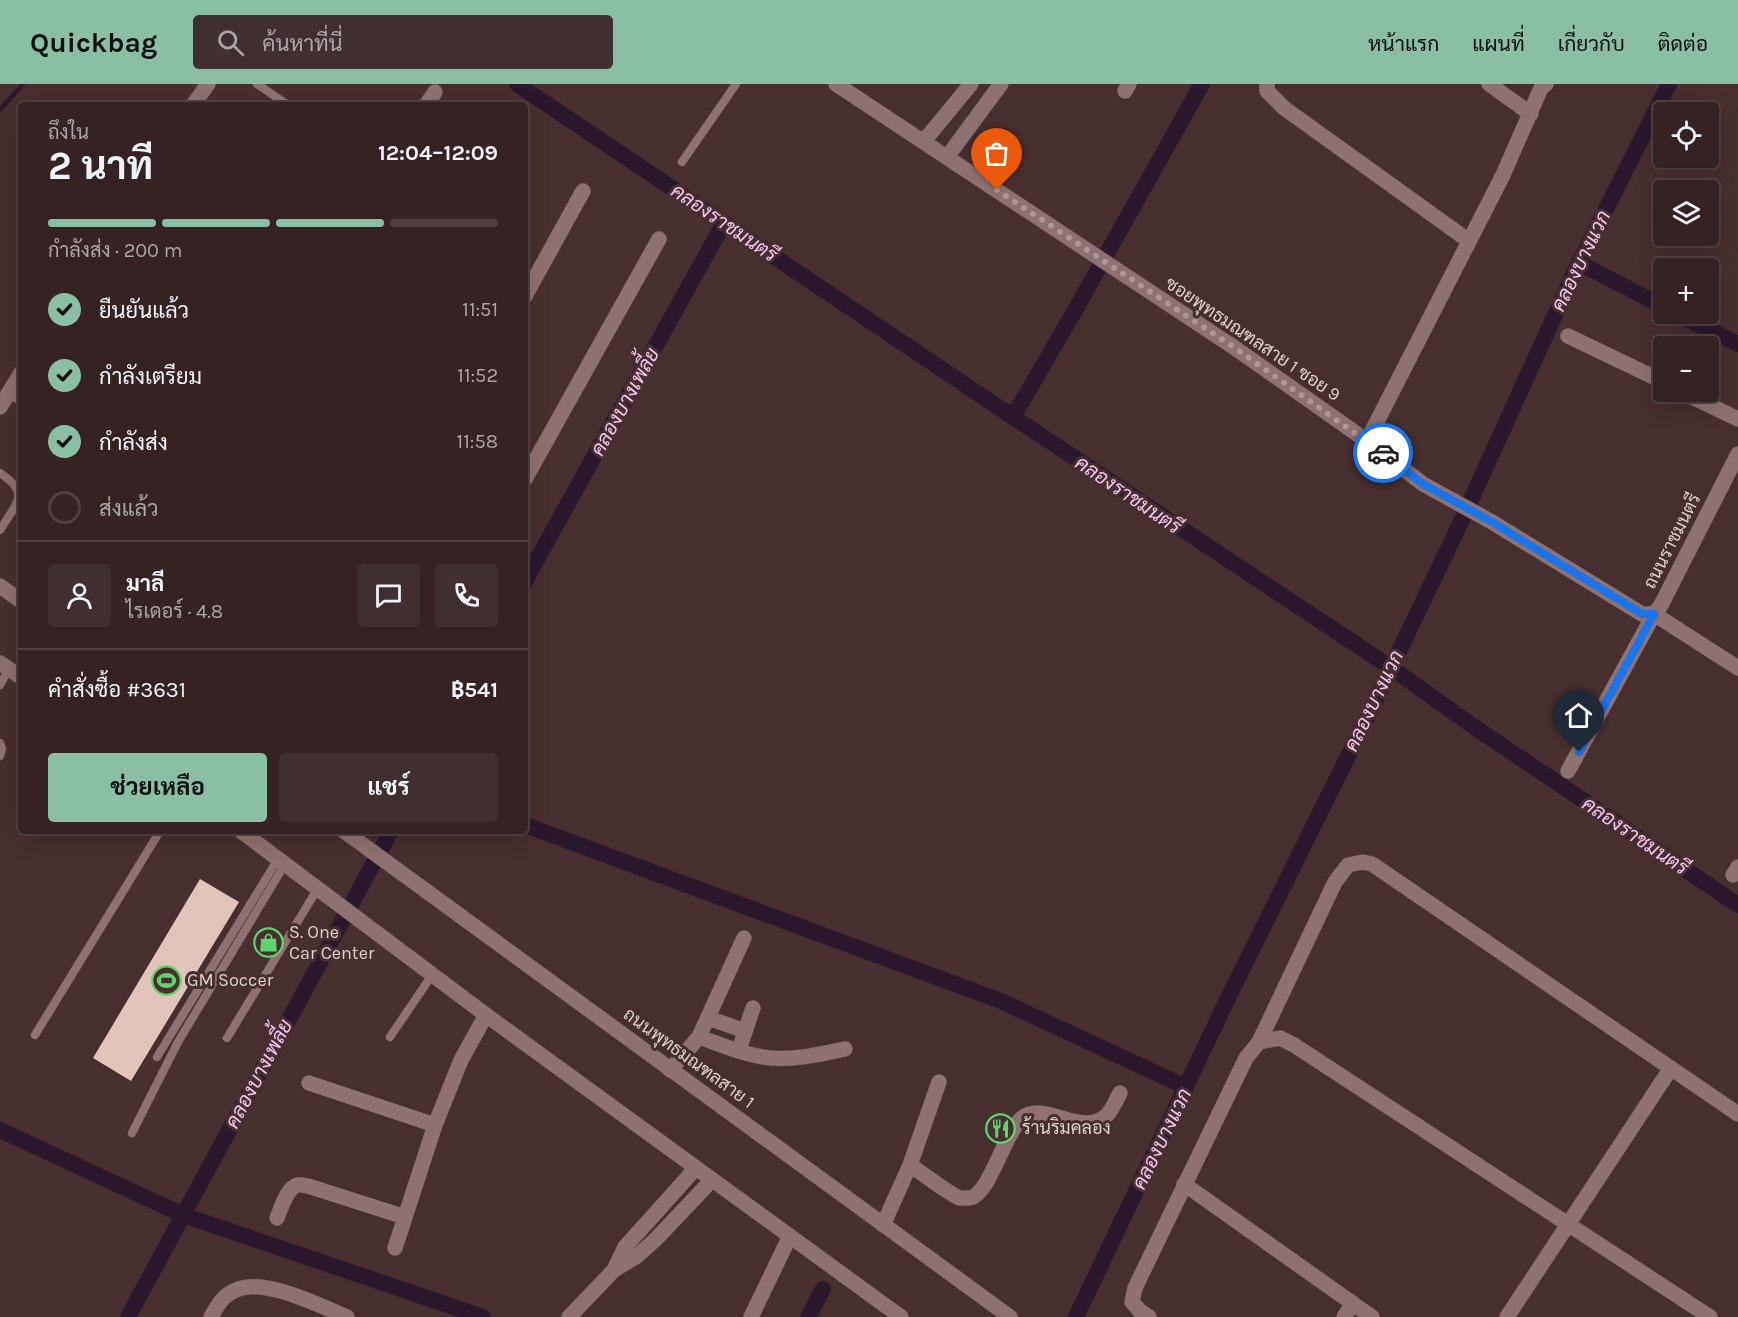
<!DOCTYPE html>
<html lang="th">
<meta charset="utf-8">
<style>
:root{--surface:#352223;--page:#402f30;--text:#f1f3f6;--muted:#aaa4a6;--line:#4f3f41;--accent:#8abfa5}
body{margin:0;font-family:Karla,Sarabun,sans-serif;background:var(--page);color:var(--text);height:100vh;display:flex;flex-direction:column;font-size:22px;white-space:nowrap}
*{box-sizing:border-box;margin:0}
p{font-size:20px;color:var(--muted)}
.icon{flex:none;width:33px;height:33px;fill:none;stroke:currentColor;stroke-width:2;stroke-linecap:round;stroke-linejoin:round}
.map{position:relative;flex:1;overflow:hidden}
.details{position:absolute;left:18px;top:18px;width:510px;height:732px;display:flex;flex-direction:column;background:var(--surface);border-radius:6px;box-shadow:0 6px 24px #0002,0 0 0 2px var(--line)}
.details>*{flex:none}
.fabs{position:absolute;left:1653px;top:18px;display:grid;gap:12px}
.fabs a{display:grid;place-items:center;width:66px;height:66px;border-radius:6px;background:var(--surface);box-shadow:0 6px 24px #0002,0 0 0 2px var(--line);font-size:30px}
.pin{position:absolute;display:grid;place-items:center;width:51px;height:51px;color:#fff;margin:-62px -26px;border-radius:50% 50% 50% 0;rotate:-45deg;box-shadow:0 0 6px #0007}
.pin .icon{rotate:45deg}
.courier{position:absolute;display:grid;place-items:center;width:60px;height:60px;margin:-30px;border:4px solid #1a73e8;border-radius:50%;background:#fff;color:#222;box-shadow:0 2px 8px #0007}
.head em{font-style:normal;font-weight:700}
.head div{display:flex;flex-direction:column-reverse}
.head{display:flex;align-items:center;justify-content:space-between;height:102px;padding:0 30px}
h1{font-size:39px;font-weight:700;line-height:45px}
.bar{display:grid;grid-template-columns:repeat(4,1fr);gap:9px 6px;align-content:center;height:72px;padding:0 30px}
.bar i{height:8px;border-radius:4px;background:var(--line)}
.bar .on{background:var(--accent)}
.bar p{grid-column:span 4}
.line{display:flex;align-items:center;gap:15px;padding:0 30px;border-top:2px solid var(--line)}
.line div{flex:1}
.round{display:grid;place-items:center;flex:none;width:63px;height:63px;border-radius:6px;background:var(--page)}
ol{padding:0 30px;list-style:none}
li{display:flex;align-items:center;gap:18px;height:66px}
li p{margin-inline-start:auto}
li .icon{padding:6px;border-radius:50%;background:var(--accent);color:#111;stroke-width:4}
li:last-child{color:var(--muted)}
li i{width:33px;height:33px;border:3px solid var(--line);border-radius:50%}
.cta{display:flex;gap:12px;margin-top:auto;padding:12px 30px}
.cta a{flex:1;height:69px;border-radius:6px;background:var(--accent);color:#111;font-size:24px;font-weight:700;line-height:69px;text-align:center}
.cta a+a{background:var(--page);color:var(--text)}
header{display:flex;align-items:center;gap:36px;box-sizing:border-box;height:84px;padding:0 30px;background:var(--accent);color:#111}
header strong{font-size:28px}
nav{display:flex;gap:33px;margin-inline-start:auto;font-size:21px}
.search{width:420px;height:54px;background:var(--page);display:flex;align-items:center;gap:15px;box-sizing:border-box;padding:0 21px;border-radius:6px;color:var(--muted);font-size:22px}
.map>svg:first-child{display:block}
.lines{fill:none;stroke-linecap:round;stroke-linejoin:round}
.stream{stroke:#2b182d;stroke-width:4.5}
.canal{stroke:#2b182d;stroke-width:16}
.building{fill:#e2c5ba}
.service-casing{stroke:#5e4a4b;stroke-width:9}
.minor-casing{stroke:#5e4a4b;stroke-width:16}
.tertiary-casing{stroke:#5e4a4b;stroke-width:16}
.secondary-casing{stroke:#5e4a4b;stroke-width:16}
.service{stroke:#8e7172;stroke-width:8}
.minor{stroke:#8e7172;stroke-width:15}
.tertiary{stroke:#8e7172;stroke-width:15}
.secondary{stroke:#8e7172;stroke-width:15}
.done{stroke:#aa9797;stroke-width:6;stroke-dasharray:0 10.8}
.route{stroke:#1a73e8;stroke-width:8}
.labels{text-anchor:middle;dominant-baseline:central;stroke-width:6;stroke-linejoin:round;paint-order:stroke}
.street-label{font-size:18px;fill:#dfcfcf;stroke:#472e2f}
.poi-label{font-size:18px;fill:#dfcfcf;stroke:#472e2f;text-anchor:start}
.water-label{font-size:20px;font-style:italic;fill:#f0c6f3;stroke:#472e2f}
</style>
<header>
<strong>Quickbag</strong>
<div class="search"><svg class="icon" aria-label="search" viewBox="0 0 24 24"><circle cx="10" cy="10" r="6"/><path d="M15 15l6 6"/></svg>ค้นหาที่นี่</div>
<nav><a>หน้าแรก</a><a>แผนที่</a><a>เกี่ยวกับ</a><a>ติดต่อ</a></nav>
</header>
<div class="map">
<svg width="1738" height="1233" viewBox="0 0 1738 1233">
<rect width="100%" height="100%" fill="#472e2f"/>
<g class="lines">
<path class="stream" d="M0,26L23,0"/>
<path class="canal" d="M517,0L1013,333L1390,583L1470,640L1738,821
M1579,179L1664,223
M1677,230L1738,260
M1013,333L1073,230L1202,0
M525,497L724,139
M525,741L1001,917L1186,1003
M0,1046L183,1131L483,1233
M128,1233L391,747
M808,1233L823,1205
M1076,1233L1229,912L1368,632L1460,440L1574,189L1669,0"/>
</g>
<path class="building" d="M200,795L239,818L131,997L93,974Z"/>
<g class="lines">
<defs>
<path id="service" d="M257,0L288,21
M682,78L736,0
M8,310L21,317
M0,389C32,410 16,419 0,446
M0,601L9,585
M0,659L2,665L0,672
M35,951L160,747
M390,953L432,891
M227,954L318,804
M157,973L278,775
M132,1049L178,958L285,780"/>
<path id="minor" d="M1267,0V7L1284,24L1469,157
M1489,0L1531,30
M1125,7L1129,0
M426,21L435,8
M924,57L971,0
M947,73L1001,0
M525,212L583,107
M1568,252L1664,298
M1682,308L1738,335
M1367,357L1503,91L1541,4L1546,0
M525,395L659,155
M1568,687L1654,530L1738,584
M1733,791L1738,783
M708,934L745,947
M699,953L744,854
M1259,958L1280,954L1294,961L1710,1233
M739,966L753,924
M670,986L699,953C722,961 747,972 771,974C796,976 821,970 845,965
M309,999L435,1041
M910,1081C921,1088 950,1111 960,1114C961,1114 969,1114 970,1114C990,1110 1004,1049 1022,1034C1045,1016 1081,1054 1106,1032C1112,1027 1116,1016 1120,1009
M1184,1100L1372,1233
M277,1134C281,1125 287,1103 298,1101C302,1100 305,1102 308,1102L405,1133
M883,1141L910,1081L939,998
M395,1164L435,1041L461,976L486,931
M614,1186L625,1163L696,1084
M211,1233C217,1222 223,1211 236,1206C264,1193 320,1222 347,1233
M569,1233L614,1186L637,1172L655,1156L712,1096
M751,1233L790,1152
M1149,1233L1140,1227L1132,1218L1135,1204L1246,974L1259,958L1335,798L1348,781L1363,778L1372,780L1738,1030
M1344,1233L1353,1219
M1507,1233L1671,984"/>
<path id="tertiary" d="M836,0L1235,264L1367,357L1423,400L1492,438L1642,530H1654L1660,523L1738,370
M193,21L208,0
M0,323L21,289"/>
<path id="secondary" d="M0,502L21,517
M0,579L21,593
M241,747L486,931L901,1233
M344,747L1010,1233"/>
</defs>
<use href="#service" class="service-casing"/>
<use href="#minor" class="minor-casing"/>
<use href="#tertiary" class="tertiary-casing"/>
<use href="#secondary" class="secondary-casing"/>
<use href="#service" class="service"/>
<use href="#minor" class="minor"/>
<use href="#tertiary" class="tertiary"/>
<use href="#secondary" class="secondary"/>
</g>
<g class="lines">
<path class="done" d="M997,106L1235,264L1383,369"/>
<path class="route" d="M1383,369L1423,400L1492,438L1642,530H1654L1579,668"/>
</g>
<defs>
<symbol id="shop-ring" viewBox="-11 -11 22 22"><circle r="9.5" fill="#472e2f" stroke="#5ed56c" stroke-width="1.5"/><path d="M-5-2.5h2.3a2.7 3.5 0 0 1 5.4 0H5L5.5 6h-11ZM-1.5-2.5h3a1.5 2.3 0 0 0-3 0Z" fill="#5ed56c"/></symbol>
<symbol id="stadium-ring" viewBox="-11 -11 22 22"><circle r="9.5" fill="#472e2f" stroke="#5ed56c" stroke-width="1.5"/><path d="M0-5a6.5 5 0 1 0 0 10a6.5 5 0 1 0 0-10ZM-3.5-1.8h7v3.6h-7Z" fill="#5ed56c"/></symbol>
<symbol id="restaurant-ring" viewBox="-11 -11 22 22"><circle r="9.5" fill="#472e2f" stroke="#5ed56c" stroke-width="1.5"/><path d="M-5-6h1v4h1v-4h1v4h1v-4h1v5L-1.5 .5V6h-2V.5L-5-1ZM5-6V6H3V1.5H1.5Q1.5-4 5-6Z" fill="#5ed56c"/></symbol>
</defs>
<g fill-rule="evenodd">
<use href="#shop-ring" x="252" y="842" width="33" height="33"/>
<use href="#stadium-ring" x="150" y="880" width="33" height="33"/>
<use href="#restaurant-ring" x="984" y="1028" width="33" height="33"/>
</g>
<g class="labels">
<g class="street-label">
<text transform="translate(1253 255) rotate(34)">ซอยพุทธมณฑลสาย 1 ซอย 9</text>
<text transform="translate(1672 457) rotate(-63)">ถนนราชมนตรี</text>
<text transform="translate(689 974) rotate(36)">ถนนพุทธมณฑลสาย 1</text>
</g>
<g class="poi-label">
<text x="289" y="848">S. One<tspan x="289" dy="21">Car Center</tspan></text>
<text x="187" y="896">GM Soccer</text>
<text x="1022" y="1044">ร้านริมคลอง</text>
</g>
<g class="water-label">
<text transform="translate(724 139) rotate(34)">คลองราชมนตรี</text>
<text transform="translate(1581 177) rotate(-64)">คลองบางแวก</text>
<text transform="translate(625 318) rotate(-61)">คลองบางเพลี้ย</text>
<text transform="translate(1128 411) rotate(34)">คลองราชมนตรี</text>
<text transform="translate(1374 617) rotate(-64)">คลองบางแวก</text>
<text transform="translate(1635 752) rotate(34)">คลองราชมนตรี</text>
<text transform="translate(259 990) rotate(-62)">คลองบางเพลี้ย</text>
<text transform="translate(1162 1055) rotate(-64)">คลองบางแวก</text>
</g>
</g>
</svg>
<div class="fabs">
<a><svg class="icon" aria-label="locate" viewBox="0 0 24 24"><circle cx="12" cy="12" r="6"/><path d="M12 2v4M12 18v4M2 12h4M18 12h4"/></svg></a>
<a><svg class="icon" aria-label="layers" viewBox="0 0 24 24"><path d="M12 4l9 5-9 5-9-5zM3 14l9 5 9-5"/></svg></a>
<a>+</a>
<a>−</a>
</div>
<div class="pin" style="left:997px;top:106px;background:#ea580c"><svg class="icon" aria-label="bag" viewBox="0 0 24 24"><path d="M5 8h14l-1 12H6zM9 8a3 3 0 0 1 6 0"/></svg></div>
<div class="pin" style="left:1579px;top:668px;background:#1f2937"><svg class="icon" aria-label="home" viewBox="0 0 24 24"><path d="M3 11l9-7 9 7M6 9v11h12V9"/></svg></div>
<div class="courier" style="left:1383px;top:369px"><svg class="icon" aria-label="car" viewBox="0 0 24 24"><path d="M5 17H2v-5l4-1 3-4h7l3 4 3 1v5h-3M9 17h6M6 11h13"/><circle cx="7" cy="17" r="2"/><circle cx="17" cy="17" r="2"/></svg></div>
<section class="details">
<div class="head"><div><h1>2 นาที</h1><p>ถึงใน</p></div><em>12:04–12:09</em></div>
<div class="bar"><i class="on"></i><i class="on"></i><i class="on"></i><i></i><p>กำลังส่ง · 200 m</p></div>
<ol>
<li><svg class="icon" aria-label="check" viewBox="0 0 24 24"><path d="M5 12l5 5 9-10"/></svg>ยืนยันแล้ว<p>11:51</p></li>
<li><svg class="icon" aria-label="check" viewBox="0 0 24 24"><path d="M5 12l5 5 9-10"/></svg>กำลังเตรียม<p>11:52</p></li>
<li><svg class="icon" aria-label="check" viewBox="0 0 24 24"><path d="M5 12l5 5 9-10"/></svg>กำลังส่ง<p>11:58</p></li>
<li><i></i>ส่งแล้ว</li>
</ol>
<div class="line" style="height:108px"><a class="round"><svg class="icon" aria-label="person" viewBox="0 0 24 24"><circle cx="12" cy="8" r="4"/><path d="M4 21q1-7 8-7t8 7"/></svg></a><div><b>มาลี</b><p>ไรเดอร์ · 4.8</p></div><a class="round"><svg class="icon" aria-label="chat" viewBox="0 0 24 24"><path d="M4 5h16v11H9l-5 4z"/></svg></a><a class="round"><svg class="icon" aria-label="phone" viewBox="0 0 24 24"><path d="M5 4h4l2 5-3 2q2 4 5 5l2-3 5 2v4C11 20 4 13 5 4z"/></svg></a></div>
<div class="line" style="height:78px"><div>คำสั่งซื้อ #3631</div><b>฿541</b></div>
<div class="cta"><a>ช่วยเหลือ</a><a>แชร์</a></div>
</section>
</div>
